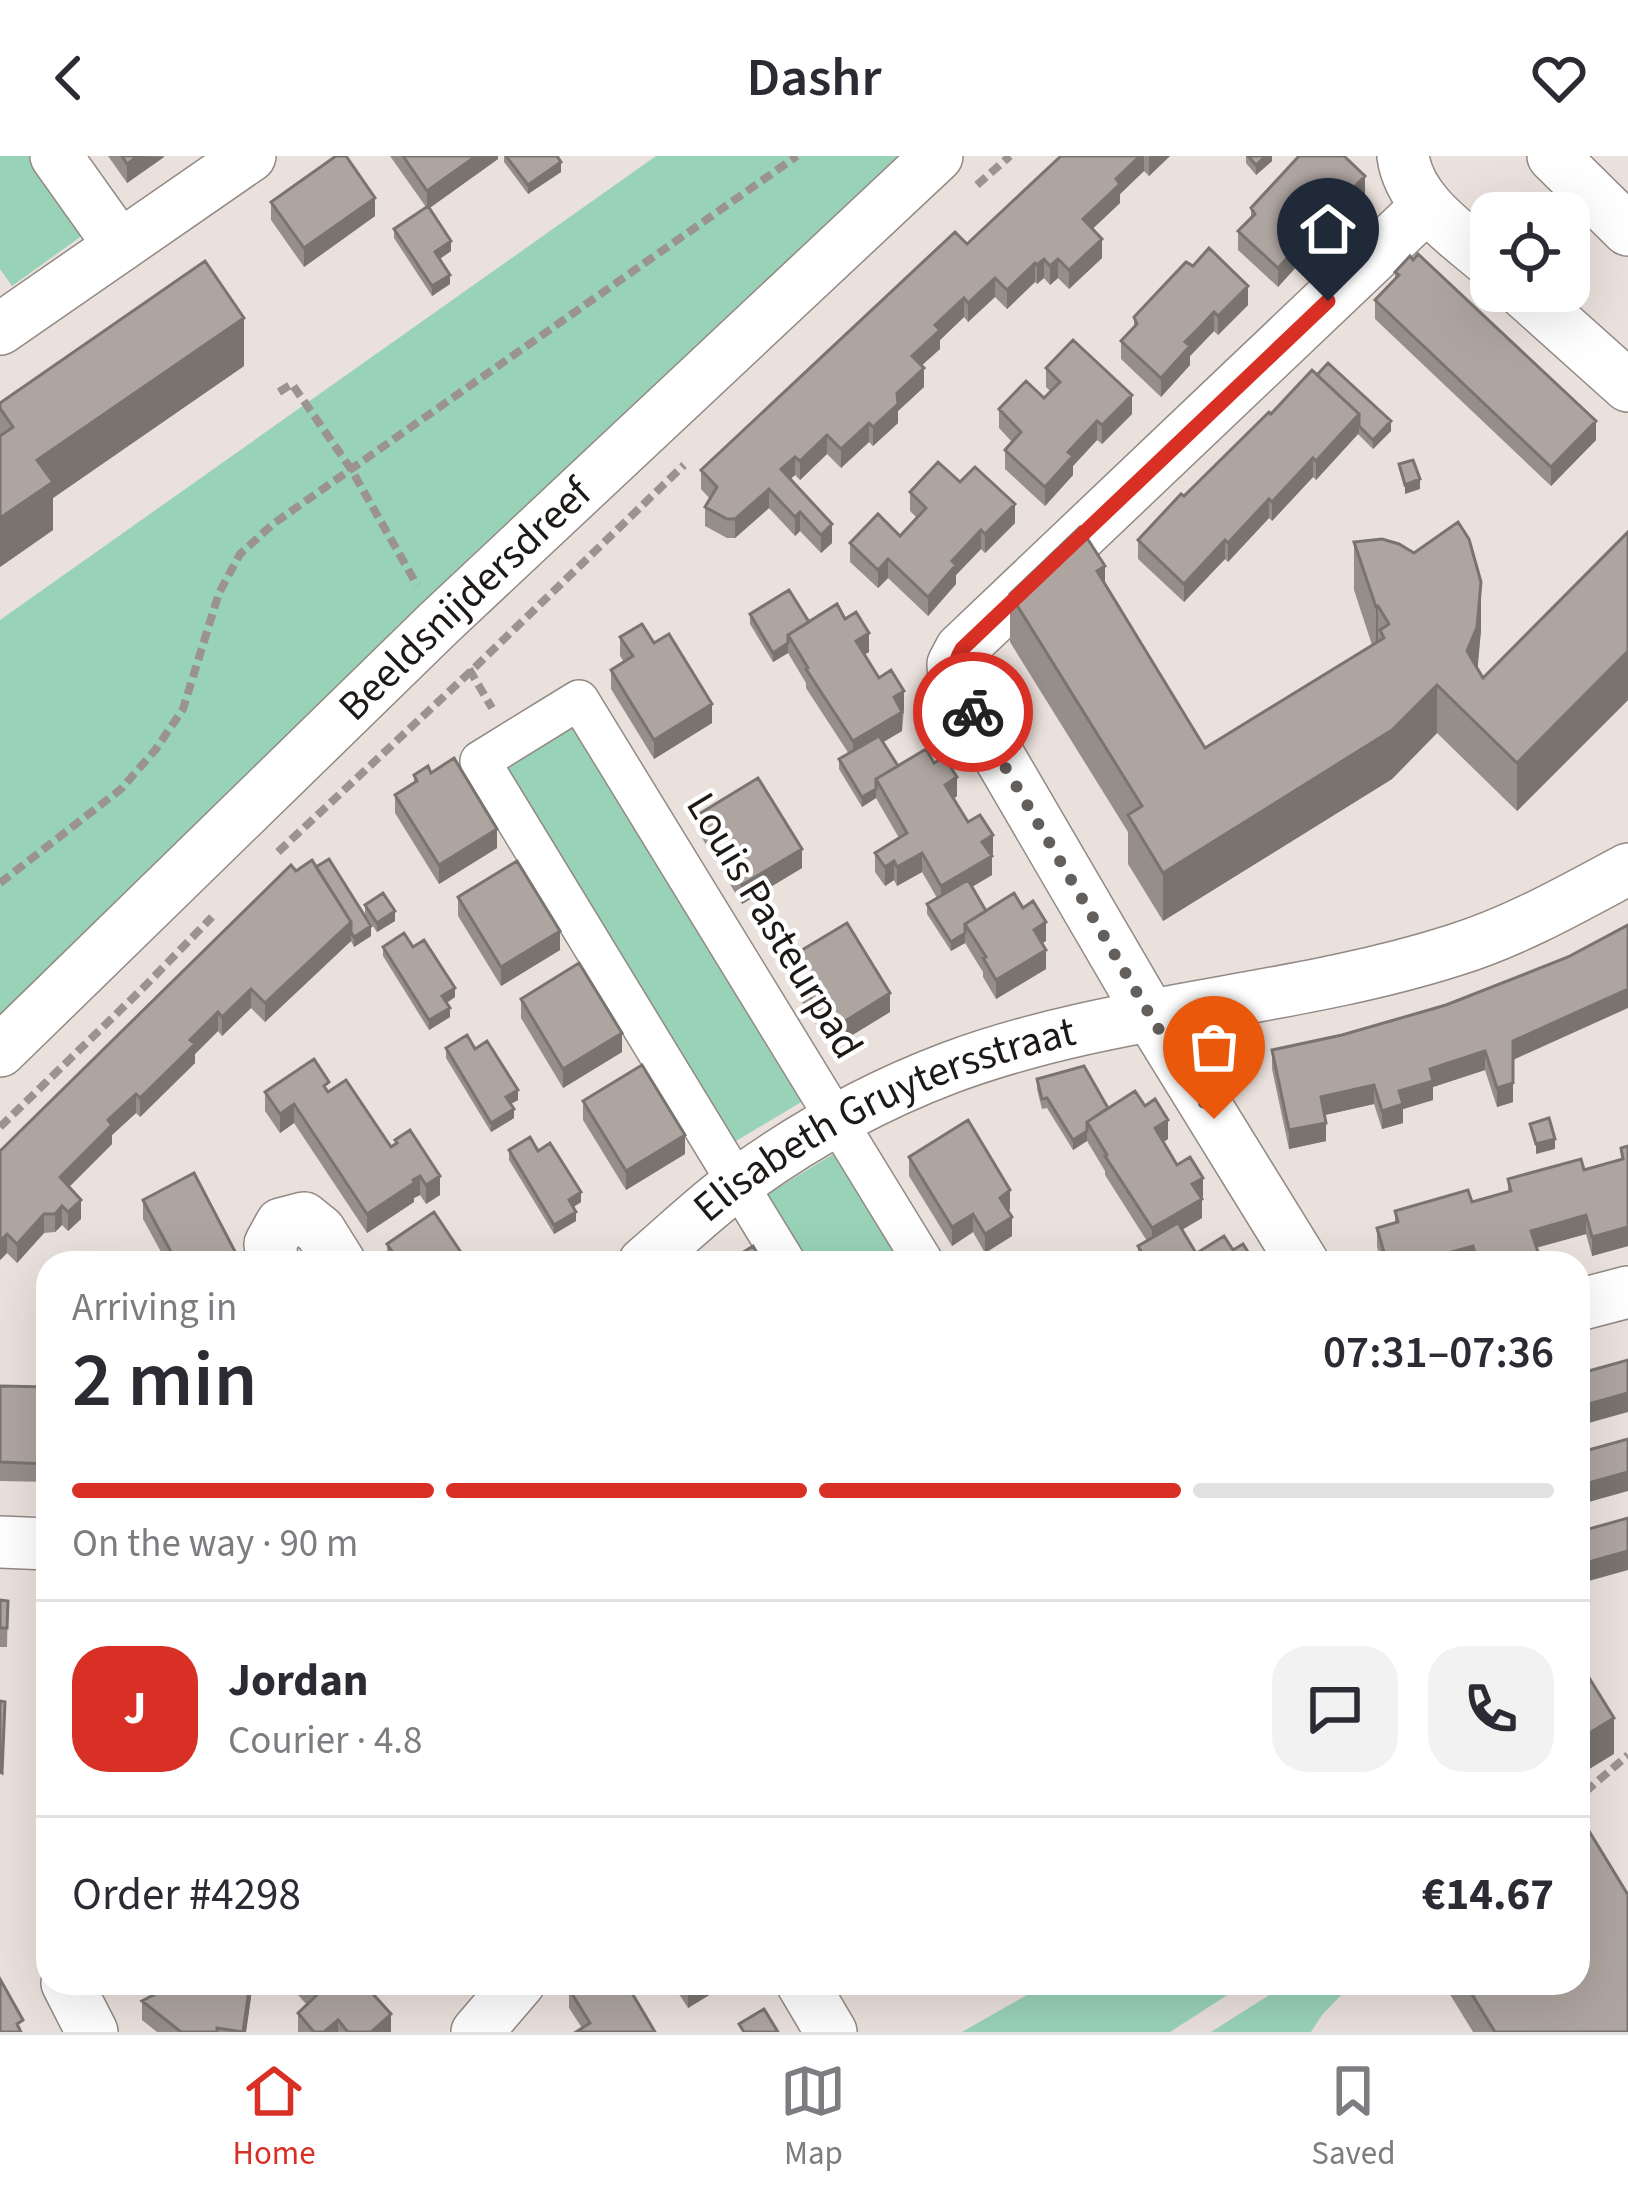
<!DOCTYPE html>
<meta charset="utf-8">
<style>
:root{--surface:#fff;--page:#f2f2f3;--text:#2b2b33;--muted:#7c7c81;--line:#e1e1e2;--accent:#d93025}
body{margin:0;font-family:"Source Sans 3",sans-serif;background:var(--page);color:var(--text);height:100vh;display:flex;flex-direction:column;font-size:45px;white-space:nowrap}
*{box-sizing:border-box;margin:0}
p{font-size:39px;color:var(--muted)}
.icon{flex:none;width:66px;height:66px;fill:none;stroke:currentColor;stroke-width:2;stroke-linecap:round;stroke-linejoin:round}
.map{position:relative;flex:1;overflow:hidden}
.panel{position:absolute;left:36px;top:1095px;width:1554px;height:744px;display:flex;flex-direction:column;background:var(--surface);border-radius:36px;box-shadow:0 12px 48px #0002}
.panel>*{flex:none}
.buttons{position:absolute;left:1470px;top:36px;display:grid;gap:24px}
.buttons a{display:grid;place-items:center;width:120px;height:120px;border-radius:24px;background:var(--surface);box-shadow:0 12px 48px #0002;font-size:60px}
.pin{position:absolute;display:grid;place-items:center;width:102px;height:102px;color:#fff;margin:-123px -51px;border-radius:50% 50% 50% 0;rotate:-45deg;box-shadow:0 0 12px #0007}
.pin .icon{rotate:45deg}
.courier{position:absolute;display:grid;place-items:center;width:120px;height:120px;margin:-60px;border:9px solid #d93025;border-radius:50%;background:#fff;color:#222;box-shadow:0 3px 15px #0007}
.summary em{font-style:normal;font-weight:600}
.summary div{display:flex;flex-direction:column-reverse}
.summary{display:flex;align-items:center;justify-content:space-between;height:204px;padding:0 36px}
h1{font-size:78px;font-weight:600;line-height:90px}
.bar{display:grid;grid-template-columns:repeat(4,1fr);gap:18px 12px;align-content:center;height:144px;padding:0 36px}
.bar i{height:15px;border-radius:9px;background:var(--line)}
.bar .selected{background:var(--accent)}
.bar p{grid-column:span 4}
.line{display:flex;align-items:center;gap:30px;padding:0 36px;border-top:3px solid var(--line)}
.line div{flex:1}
.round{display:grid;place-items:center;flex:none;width:126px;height:126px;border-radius:36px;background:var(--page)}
header{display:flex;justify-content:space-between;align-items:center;height:156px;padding:0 36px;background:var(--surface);font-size:54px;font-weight:600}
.tab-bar{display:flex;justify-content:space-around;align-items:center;height:168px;border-top:3px solid var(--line);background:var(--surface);font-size:33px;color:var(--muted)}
.tab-bar a{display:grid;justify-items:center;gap:6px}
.tab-bar .selected{color:var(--accent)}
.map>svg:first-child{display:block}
.green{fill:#99d3b7}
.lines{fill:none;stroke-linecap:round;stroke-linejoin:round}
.pedestrian-casing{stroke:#928984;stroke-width:42}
.minor-casing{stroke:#928984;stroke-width:54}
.path{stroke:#9b938f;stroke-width:8;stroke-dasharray:12 6;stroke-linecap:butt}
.pedestrian{stroke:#fff;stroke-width:39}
.minor{stroke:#fff;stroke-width:51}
.wall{fill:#968e8a}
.shaded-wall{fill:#7a7470}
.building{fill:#aea5a0;stroke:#7a7470;stroke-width:3}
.done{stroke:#655f5c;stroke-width:12;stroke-dasharray:0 21.6}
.route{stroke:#d93025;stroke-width:15}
.labels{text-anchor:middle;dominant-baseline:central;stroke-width:9;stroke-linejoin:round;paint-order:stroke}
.street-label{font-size:42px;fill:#1d1917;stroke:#fff}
</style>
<header><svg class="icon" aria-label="back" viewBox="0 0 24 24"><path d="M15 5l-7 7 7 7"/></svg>Dashr<svg class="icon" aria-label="heart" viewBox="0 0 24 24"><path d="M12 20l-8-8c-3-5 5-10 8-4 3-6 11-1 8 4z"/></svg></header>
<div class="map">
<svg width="1628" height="1876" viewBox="0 0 1628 1876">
<rect width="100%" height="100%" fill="#ebe1dc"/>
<path class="green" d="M0,0H30L83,79L12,130L0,113Z
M656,0H898L275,593L0,863V464Z
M576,555L813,939L726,991L489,605Z
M845,991L916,1107H797L758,1044Z
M1048,1827H1246L1170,1876H962Z
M1288,1827H1347L1349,1831L1322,1859L1311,1876H1211Z"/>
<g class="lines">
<defs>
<path id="pedestrian" d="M786,1107L480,605L579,544L924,1107"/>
<g id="minor">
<path d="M56,0L120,90"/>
<path d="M1403,0C1409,47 1458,78 1491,107"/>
<path d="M1553,0L1628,74"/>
<path d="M1522,135L1628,230"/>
<path d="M0,173L250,0"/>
<path id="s1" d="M0,895L439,467L937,0"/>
<path d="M273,1107L270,1088L281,1068L304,1062L320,1075L340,1107"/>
<path id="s2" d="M644,1107C676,1080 707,1049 741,1025C806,978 875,940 949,912C1112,851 1290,847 1455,794C1516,775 1572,743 1628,713"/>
<path d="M1303,1107L1150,859L954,523L953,508L961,493L1427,50"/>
<path d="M1578,1149L1628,1136"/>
<path d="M0,1386L48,1388"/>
<path d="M67,1827L92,1876"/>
<path d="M802,1827L831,1876"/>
<path d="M477,1876L519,1827"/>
</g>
</defs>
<use href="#pedestrian" class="pedestrian-casing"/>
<use href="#minor" class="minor-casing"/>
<path class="path" d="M977,29L1010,0
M279,236L292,228L351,313L417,429
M469,513L492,552
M278,696L470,516L684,309
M0,727L121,633L156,593L183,553L219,437L240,398L273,368L797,0
M0,971L143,832L212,761
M1585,1636L1628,1599"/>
<use href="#pedestrian" class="pedestrian"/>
<use href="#minor" class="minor"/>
</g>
<path class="wall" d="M108,0H164V1L127,27Z
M390,0H498V3L429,52L451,95L440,103L450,128L432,140L394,82V73L426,51Z
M504,0H557L561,16L528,38L504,6Z
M1061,0H1170L1149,20L1144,15L1120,38V47L1092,73L1102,102L1069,133L1058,122L1050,129L1044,122L1037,128L1035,126L1007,153L995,141L968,166L964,161L940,184V193L921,210L924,231L898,255V267L873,290L869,286L841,312L827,298L800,324L795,319L790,323L832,387L821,397L800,375L795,380L769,352L735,382H727L705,370V351L710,343L701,333V314L967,88Z
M1246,0H1272V5L1256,19L1246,7Z
M1365,39L1335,70L1331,65L1306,92V100L1278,131L1238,94V75L1251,61V52Z
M271,46L375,60L304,111L271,64Z
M1395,116L1596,284L1551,330L1375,163V144L1395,124Z
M1248,149L1218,179L1214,175L1190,200V209L1161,241L1121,203V185L1134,171V161Z
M244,210L53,342V374L0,411V247Z
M1046,212L1132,258L1102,288L1097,284L1073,310V319L1045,350L1005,313V294L1012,286L999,272V253L1044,242L1051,236L1046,231Z
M1271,258L1391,275L1373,293L1358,278L1316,324L1313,321L1272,365L1269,362L1228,406L1225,403L1184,446L1138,403V384Z
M960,326L1015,367L985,397L981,393L956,419V428L928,460L888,422L878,432L850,406V387L900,380L917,362L910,355V336Z
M1628,376V544L1517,655L1437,577L1392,623L1163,765L1128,708V676L1010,486V438L1105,428L1205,592L1372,489L1354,434V386L1481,474L1477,512L1483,522Z
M750,458L809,466L845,463L869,496L865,498L879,522L904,554L902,575L883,586L898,610L957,640L954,643L968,666L993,698L991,699L992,719L972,731L986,755L1046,785L1042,787L1046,813L996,843L983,821V816L965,787L951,795L927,758V748L937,742L922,716L897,730L894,724L885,730L875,716V697L899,682L876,642L862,651L839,613V603L849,598L806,532V527L788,497L773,506L750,468Z
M620,481L712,567L654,603L611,533V514L624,506L620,500Z
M431,617L497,692L439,728L395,657V639L414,628V619Z
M699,658L802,712L742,748L699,677Z
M291,709L371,780L354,791L351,785L265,866L251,852L222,880L218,875L195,898V907L140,961L136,957L112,979V988L69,1031L81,1063L68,1075L62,1069L55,1076L44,1077L17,1107L7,1097L0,1104V995Z
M458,741L560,794L501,830L458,760Z
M365,749L395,765L377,776L365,758Z
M383,791H413L455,841L447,847L450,861L429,874L383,800Z
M787,803L890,856L831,892L787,822Z
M521,843L622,896L563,932L521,862Z
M1446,849L1513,904V946L1497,951L1485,914L1433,931V944L1403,953V967L1382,973L1374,948L1324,959L1326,985L1289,993L1272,913V894L1342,879Z
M446,892L475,893L518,944L511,948L514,962L491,976L446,902Z
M1037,923L1108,952L1168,983L1163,986L1177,1009L1203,1041L1201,1042L1202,1062L1182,1074L1196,1097L1233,1094L1255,1107H1142L1138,1100V1090L1147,1085L1105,1019V1015L1087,985L1073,994L1047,952L1042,953L1037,933Z
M329,935L391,991L395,989V984L440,1039L426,1048L420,1039L414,1042V1046L367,1077L294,967L280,977L265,955V936Z
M583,945L685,998L626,1034L583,964Z
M1628,990V1090L1592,1100L1586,1078L1536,1092L1538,1107H1382L1377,1091V1072L1395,1067V1055L1472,1046L1508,1036V1023L1584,1014L1621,1004V992Z
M509,994L538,995L581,1046L573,1051L576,1065L554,1078L509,1004Z
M909,1001L1010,1053L1008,1055L1012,1080L985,1097L973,1076L952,1090L909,1020Z
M143,1044L241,1107H167L143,1063Z
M387,1088L468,1107H387Z
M0,1230L48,1231V1326L0,1325Z
M0,1444L8,1445L7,1491H0Z
M253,1827L246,1876H157L142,1864V1845Z
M298,1827H363L391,1876H298V1857L307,1849L298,1839Z
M672,1827H729L688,1852Z
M1443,1827H1578L1628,1876H1473Z
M569,1833L655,1876L582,1872L569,1852Z"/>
<path class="shaded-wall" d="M138,0L164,1L127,27V8Z
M476,0H498V3L427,54V35Z
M1140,0H1144V15L1120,38V47L1083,82V63L1116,23Z
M1150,0H1170L1149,20V1Z
M1266,0H1272V5L1256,19V9Z
M561,6V16L528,38V29Z
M1365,20V39L1335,70V51Z
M375,42V60L304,111V92Z
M1331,46V65L1306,92V100L1278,131V112L1302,77Z
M1102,83V102L1069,133V114Z
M451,85V95L435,106V96Z
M1044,103V122L1037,128V109Z
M1058,103V122L1050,129V110Z
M1035,107V126L1007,153V134Z
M450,119V128L432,140V130Z
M995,122V141L968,166V147Z
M1248,130V149L1218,179V160Z
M964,142V161L940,184V193L912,218V200L935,169Z
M1214,156V175L1190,200V209L1161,241V222L1185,186Z
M244,162V210L53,342V374L0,411V362L37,304Z
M924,212V231L898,255V267L873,290V271L897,237Z
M1132,239V258L1102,288V269Z
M1359,258V277L1316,324V305Z
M1097,265V284L1073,310V319L1045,350V331L1068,296Z
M1391,265V275L1373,293V284Z
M1596,265V284L1551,330V311Z
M869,267V286L841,312V293Z
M827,279V298L800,324V305Z
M795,301V319L781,332V313Z
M1313,302V321L1272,365V346Z
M1420,323V333L1405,338V329Z
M769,333V352L735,382V363Z
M1269,343V362L1228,406V387Z
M1015,348V367L985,397V378Z
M800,356V375L795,380V361Z
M832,368V387L821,397V379Z
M981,374V393L956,419V428L928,460V441L952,405Z
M1225,384V403L1184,446V428Z
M888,403V422L878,432V414Z
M1105,410V459L1097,415Z
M1481,426V474L1477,520L1467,495Z
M1378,450V499H1376V451Z
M869,477V496L856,503V485Z
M788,487V497L773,506V497Z
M1628,495V544L1517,655V607Z
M1437,529V577L1392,623L1163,765V717Z
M904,535V554L894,560V541Z
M712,548V567L654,603V584Z
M902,556V575L853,604V585Z
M957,621V640L945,648V629Z
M876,633V642L862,651V641Z
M497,673V692L439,728V709Z
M993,679V698L982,705V686Z
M802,693V712L742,748V729Z
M922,697V716L897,730V711Z
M992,700V719L941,749V730Z
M894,705V724L885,730V711Z
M395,755V765L377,776V767Z
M351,766V785L265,866V847Z
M1046,766V785L1034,792V774Z
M371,770V780L354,791V781Z
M560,775V794L501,830V811Z
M965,777V787L951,795V786Z
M1046,794V813L996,843V824Z
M455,832V841L442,849V840Z
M251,833V852L222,880V861Z
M1628,833V852L1513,904V885Z
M890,837V856L831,892V874Z
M450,852V861L429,874V864Z
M218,856V875L195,898V907L140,961V942L190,884Z
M622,877V896L563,932V913Z
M1485,895V914L1433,931V944L1403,953V967L1382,973V955L1399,935L1430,913Z
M1513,927V946L1497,951V932Z
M1374,929V948L1321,960V941Z
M518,934V944L506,950V941Z
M136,938V957L112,979V988L60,1040V1021L108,964Z
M294,948V967L280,977V958Z
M514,953V962L491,976V967Z
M1168,964V983L1155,991V972Z
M1326,967V985L1289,993V974Z
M1087,975V985L1073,994V984Z
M685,979V998L626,1034V1015Z
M1555,983V993L1536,998V988Z
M420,1020V1039L414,1042V1046L367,1077V1058Z
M440,1020V1039L426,1048V1029Z
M1203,1022V1041L1192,1047V1028Z
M1010,1034V1053L1000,1060V1042Z
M581,1036V1046L569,1054V1044Z
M1202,1043V1062L1152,1091V1072Z
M81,1044V1063L68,1075V1056Z
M62,1050V1069L55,1076V1058Z
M576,1056V1065L554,1078V1069Z
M44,1058V1077L17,1107V1088Z
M973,1058V1076L952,1090V1071Z
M1586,1059V1078L1531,1093V1075Z
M1012,1061V1080L985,1097V1078Z
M1628,1071V1090L1592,1100V1081Z
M7,1078V1097L0,1104V1085Z
M1473,1090V1107H1419V1105Z
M1538,1096V1107H1499Z
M1628,1237V1256L1578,1270V1251Z
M1628,1316V1335L1578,1349V1330Z
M1628,1395V1414L1578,1428V1409Z
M1614,1562V1598L1578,1620V1584Z
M250,1827H253L246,1876H243Z
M698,1827H729L688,1852V1834Z
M391,1858V1876H371Z
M338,1864V1876H324Z"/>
<path class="building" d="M122,0H138L127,8Z
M336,0H346L375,42L304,92L271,46Z
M403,0H476L427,35Z
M506,0H557L561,6L528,29Z
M1061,0H1140L1116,23L1120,28L1083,63L1102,83L1069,114L1058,103L1050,110L1044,103L1037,109L1035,107L1007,134L995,122L968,147L964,142L935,169L940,174L912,200L924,212L897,237L898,248L873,271L869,267L841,293L827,279L800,305L795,301L781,313L832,368L821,379L800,356L795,361L769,333L735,363H727L705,351L717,331L701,314L955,76L967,88Z
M1248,0H1266L1256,9Z
M1299,0H1344L1365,20L1335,51L1331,46L1302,77L1306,81L1278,112L1238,75L1255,58L1251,52Z
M428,50L451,85L435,96L450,119L432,130L394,73Z
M1209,92L1248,130L1218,160L1214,156L1201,170L1185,186L1190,190L1161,222L1121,185L1137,168L1134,161L1186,106L1193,110Z
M1418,98L1596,265L1551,311L1375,144L1399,119L1395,116L1410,100L1413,104Z
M205,105L244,162L37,304L53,326L0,362V280L13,271L0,252V247Z
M1073,184L1132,239L1102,269L1097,265L1068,296L1073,300L1045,331L1005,294L1021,276L999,253L1026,225L1044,242L1060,226L1046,212Z
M1328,207L1391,265L1373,284L1359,270V258L1317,219Z
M1312,214L1359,258L1316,305L1313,302L1272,346L1269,343L1228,387L1225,384L1184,428L1138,384L1181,338L1184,340L1269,256L1271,258Z
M1413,304L1420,323L1405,329L1399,308Z
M938,306L960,326L975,311L1015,348L985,378L981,374L952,405L956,409L928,441L888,403L878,414L850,387L878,358L900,380L926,352L910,336Z
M1458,366L1469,383L1481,426L1477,471L1467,495L1483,522L1628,376V495L1517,607L1437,529L1392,574L1163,717L1128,659L1142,650L1010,438L1080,371L1105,410L1097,415L1205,592L1384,482L1380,474L1389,468L1378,450L1376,451L1354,386L1382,383L1399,388L1414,397Z
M789,434L809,466L788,479V487L773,497L750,458Z
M837,448L845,463L856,456L869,477L856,485L879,522L891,514L904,535L894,541L902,556L853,585L806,513L808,512L788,479Z
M642,468L654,487L669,478L712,548L654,584L611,514L633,500L620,481Z
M879,580L898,610L876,623V633L862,641L839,603Z
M926,593L934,607L944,601L957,621L945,629L968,666L980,659L993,679L982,686L992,700L941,730L922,697L897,711L894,705L885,711L875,697L907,677L876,623Z
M454,602L497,673L439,709L395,639L417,625L414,619L428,610L431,617Z
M758,622L802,693L742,729L699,658Z
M329,703L371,770L354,781L351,776V766L316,711Z
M312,704L351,766L265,847L251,833L222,861L218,856L190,884L195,888L140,942L136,938L108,964L112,969L60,1021L81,1044L68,1056L62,1050L55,1058H44L17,1088L7,1078L0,1085V995L291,709L296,715Z
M517,705L560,775L501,811L458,741Z
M968,724L986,755L965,768V777L951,786L927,748Z
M383,737L395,755L377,767L365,749Z
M1014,737L1023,752L1033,745L1046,766L1034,774L1046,794L996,824L983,802L986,801L965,768Z
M847,767L890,837L831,874L787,803Z
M1628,769V833L1513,885V927L1497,932L1485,895L1430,913L1433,925L1399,935L1403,948L1382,955L1374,929L1321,941L1326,967L1289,974L1272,894L1342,879L1446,849L1568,801Z
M404,777L413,791L424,784L455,832L442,840L450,852L429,864L383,791Z
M579,807L622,877L563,913L521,843Z
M467,879L475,893L487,885L518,934L506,941L514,953L491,967L446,892Z
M314,903L329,926L324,930L328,936L346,924L391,991L397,987L395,984L410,974L440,1020L426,1029L420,1020L413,1024L414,1027L367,1058L294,948L280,958L265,936Z
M642,909L685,979L626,1015L583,945Z
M1084,910L1108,952L1087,966V975L1073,984L1047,942L1042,943L1037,923Z
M1135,935L1145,950L1155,943L1168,964L1155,972L1177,1009L1190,1001L1203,1022L1192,1028L1202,1043L1152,1072L1105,1000L1107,999L1087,966Z
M1549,962L1555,983L1536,988L1530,968Z
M968,964L1010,1034L1000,1042L1012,1061L985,1078L973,1058L952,1071L909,1001Z
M530,981L538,995L550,987L581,1036L569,1044L576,1056L554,1069L509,994Z
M1628,990V1071L1592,1081L1586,1059L1531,1075L1538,1096L1499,1107H1478L1473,1090L1419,1105V1107H1387L1377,1072L1398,1066L1395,1055L1468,1034L1472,1046L1511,1035L1508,1023L1581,1003L1584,1014L1623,1003L1621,992Z
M194,1017L241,1107H177L143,1044Z
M434,1056L468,1107H400L387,1088Z
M1178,1067L1196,1097L1181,1107H1148L1138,1090Z
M1224,1080L1233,1094L1243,1088L1255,1107H1181Z
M753,1090L763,1107H726Z
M1628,1204V1237L1578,1251V1218Z
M0,1230L48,1231V1308L0,1306Z
M1628,1283V1316L1578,1330V1297Z
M1578,1335L1589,1373L1628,1362V1395L1578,1409Z
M0,1444L8,1445L7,1472H0Z
M1578,1504L1614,1562L1578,1584Z
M0,1545L5,1546L2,1617L0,1616Z
M1578,1657L1628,1739V1876H1495L1465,1827H1578Z
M0,1823L23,1864L17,1868L21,1876H0Z
M176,1827H250L243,1876L217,1872V1876H181L142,1845Z
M305,1827H363L391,1858L371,1876H348L338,1864L324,1876H314L298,1857L316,1840Z
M579,1827H626L655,1876H576L590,1867L569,1833Z
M684,1827H698L688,1834Z
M764,1853L778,1876H744L739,1868Z"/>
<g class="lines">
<path class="done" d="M973,556L1150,859L1214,963"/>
<path class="route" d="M973,556C959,532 946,520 962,493L1328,145"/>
</g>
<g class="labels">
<g class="street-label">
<text stroke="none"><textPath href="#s1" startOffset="648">Beeldsnijdersdreef</textPath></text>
<text transform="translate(774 770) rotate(59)">Louis Pasteurpad</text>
<text stroke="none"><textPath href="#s2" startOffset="285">Elisabeth Gruytersstraat</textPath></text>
</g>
</g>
</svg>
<div class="buttons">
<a><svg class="icon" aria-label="locate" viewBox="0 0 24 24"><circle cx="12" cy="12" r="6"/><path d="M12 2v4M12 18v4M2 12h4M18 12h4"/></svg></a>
</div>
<div class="pin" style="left:1214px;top:963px;background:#ea580c"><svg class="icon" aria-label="bag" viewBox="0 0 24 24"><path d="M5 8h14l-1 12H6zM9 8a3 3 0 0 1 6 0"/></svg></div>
<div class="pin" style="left:1328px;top:145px;background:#1f2937"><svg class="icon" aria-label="home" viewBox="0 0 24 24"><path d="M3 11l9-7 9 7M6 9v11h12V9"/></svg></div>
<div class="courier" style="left:973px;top:556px"><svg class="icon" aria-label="bike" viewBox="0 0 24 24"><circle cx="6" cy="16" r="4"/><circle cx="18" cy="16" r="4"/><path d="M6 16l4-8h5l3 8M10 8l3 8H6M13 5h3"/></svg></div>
<section class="panel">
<div class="summary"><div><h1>2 min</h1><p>Arriving in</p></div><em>07:31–07:36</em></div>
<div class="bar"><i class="selected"></i><i class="selected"></i><i class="selected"></i><i></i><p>On the way · 90 m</p></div>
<div class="line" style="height:216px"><b class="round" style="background:var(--accent);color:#fff">J</b><div><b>Jordan</b><p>Courier · 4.8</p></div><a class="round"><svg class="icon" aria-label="chat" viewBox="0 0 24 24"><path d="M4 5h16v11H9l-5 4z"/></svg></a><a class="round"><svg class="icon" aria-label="phone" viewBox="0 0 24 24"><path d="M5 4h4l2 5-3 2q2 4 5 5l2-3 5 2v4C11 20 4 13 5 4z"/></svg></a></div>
<div class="line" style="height:156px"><div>Order #4298</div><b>€14.67</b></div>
</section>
</div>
<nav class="tab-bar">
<a class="selected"><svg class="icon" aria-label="home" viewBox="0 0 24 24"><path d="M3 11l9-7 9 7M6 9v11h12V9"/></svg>Home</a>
<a><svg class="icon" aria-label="map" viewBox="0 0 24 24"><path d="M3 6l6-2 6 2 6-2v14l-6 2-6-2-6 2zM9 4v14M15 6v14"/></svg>Map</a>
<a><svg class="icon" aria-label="saved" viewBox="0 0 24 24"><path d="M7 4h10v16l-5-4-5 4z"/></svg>Saved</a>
</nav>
